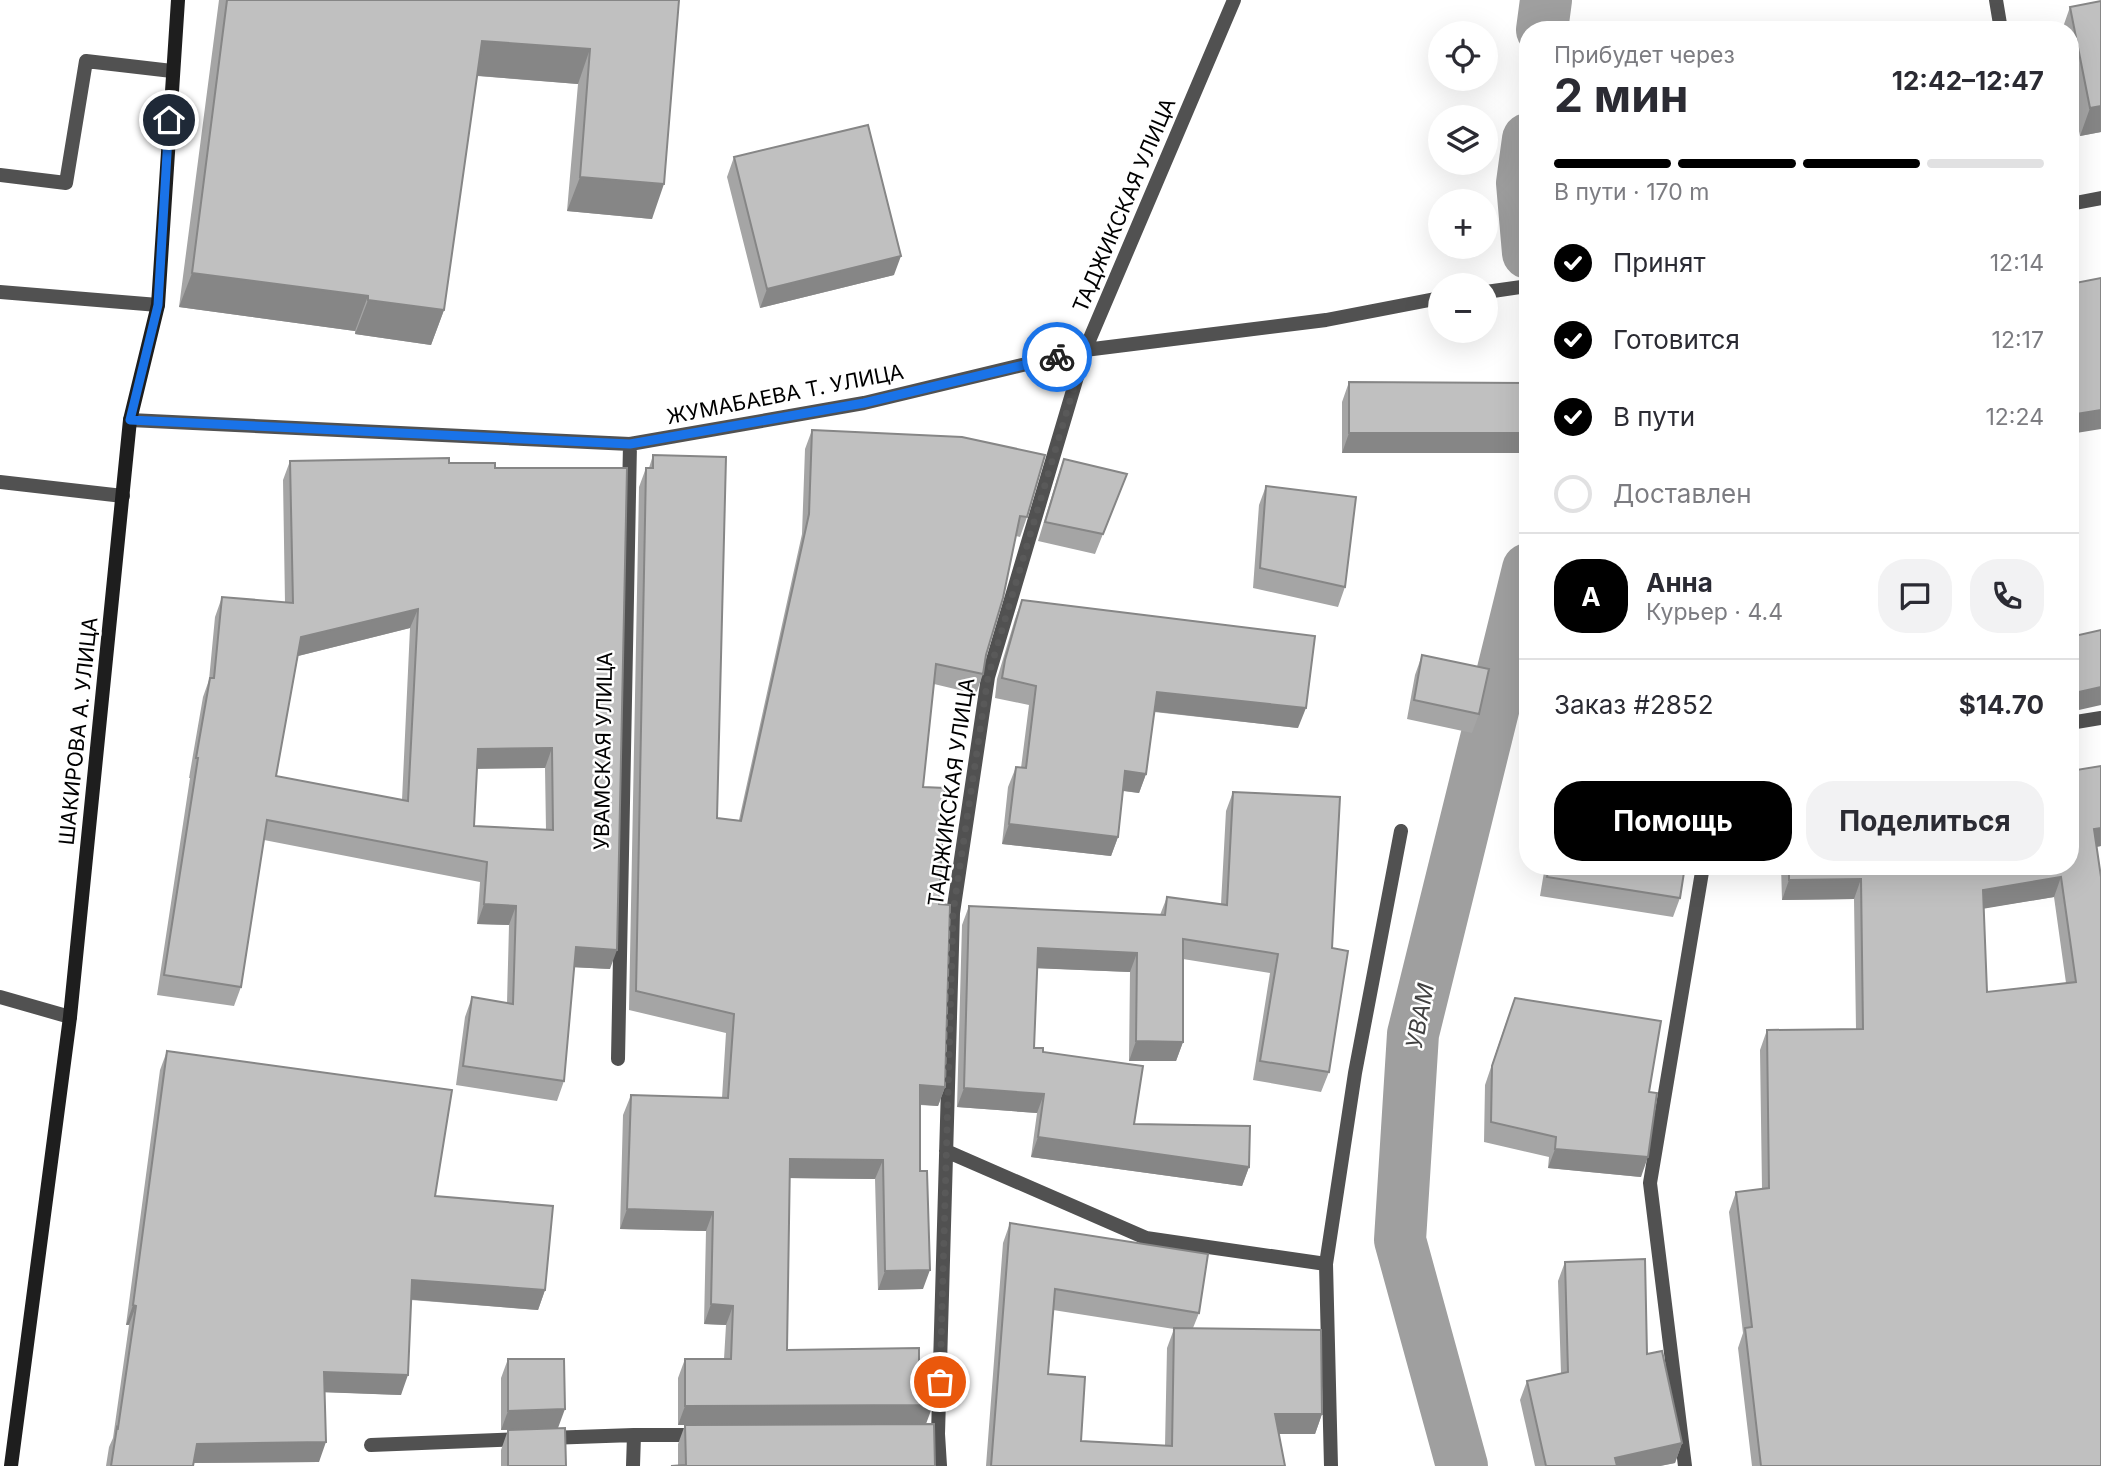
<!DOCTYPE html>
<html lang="ru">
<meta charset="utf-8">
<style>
:root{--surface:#fff;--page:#f2f2f3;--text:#2b2b33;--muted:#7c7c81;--line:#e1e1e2;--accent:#000}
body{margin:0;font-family:Inter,sans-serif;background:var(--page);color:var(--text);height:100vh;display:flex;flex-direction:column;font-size:26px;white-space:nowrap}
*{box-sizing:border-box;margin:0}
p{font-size:23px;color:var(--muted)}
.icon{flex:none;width:38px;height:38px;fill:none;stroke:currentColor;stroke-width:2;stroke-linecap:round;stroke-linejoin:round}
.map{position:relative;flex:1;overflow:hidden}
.panel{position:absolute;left:1519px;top:21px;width:560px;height:854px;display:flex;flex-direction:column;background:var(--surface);border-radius:28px;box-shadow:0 7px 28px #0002}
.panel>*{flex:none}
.fabs{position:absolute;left:1428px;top:21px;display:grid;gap:14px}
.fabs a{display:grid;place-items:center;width:70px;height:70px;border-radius:50%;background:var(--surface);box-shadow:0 7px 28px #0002;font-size:35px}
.pin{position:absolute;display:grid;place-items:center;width:60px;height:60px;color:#fff;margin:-30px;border:4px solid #fff;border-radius:50%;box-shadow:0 2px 7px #0007}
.courier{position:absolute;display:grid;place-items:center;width:70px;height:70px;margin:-35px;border:5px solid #1a73e8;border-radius:50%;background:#fff;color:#222;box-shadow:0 2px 9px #0007}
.head em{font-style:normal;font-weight:700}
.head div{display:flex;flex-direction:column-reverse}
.head{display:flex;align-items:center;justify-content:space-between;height:119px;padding:0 35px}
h1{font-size:46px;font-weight:700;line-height:52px}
.bar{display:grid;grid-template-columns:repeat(4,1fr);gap:10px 7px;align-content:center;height:84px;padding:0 35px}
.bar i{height:9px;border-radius:5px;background:var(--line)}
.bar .selected{background:var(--accent)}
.bar p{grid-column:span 4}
.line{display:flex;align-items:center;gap:18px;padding:0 35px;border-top:2px solid var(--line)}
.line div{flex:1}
.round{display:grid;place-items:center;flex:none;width:74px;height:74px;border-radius:28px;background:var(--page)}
ol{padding:0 35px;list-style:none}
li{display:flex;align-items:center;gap:21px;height:77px}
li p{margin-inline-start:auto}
li .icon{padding:7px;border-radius:50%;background:var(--accent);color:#fff;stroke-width:4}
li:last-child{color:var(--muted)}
li i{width:38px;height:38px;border:4px solid var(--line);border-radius:50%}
.action{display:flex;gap:14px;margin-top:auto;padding:14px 35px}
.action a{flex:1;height:80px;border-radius:28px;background:var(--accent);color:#fff;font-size:28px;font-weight:700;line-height:80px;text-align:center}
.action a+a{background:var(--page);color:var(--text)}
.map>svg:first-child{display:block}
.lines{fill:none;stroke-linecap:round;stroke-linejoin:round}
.canal{stroke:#9f9f9f;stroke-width:52}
.minor{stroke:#515151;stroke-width:14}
.secondary{stroke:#1e1e1e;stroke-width:14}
.wall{fill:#a5a5a5;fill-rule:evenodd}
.shaded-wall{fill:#868686}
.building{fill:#c0c0c0;stroke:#868686;stroke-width:2;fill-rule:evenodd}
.done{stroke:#595959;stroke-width:7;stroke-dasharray:0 12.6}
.route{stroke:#1a73e8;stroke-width:9}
.labels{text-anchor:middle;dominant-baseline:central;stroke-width:5;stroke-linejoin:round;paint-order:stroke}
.street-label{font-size:21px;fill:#000;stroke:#fff}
.water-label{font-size:23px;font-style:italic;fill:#404040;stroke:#fff}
</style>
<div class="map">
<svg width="2101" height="1466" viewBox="0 0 2101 1466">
<rect width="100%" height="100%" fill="#fff"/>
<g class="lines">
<path class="canal" d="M1542,30L1546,0
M1528,139L1522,183L1528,253
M1462,1466L1400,1240L1413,1034L1528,569"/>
<path class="minor" d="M1996,0L2001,30
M0,175L66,183L86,61L172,71
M2070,204L2101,198
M0,292L158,305
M1486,292L1528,286
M130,420L630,444L864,403L1085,350L1326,320L1440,298
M0,482L123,496
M2070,723L2101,718
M0,997L70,1017
M618,1059L630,444
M946,1151L1146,1238L1326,1264
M548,1438L634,1435H699
M371,1445L524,1439
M633,1466L634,1435
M940,1466L938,1434L953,913L988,677L1085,350L1234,0
M1331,1466L1326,1264L1355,1073L1401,831
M1685,1466L1650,1183L1703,866"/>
<path class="secondary" d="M11,1466L70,1017L130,420L158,305L178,0"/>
</g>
<path class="wall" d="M219,0H679L652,219L567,211L578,84L477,76L444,310L431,345L355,334V331L179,307Z
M2070,7L2101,132L2080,136L2070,87V30H2062Z
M734,157L894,275L760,308L727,177Z
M1349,382L1528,453H1342V402Z
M812,430L1027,517L1020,537L1016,536L986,655L983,674L976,694L934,684L923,787L939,904L945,1087L938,1106L920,1105L923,1289L878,1290L875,1179L790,1178L787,1350L919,1395L935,1466H678V1444L685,1425H678V1378L685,1359H724L726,1325L704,1324L706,1231L620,1229L623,1115L631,1095L722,1098L726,1033L629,1010L639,487L646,468H649L653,455L717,818L739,820L802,534L805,449Z
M1064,459L1127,474L1095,554L1038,541L1057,479Z
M290,461L449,463L495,468L610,969L574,967L564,1081L557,1101L456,1085L465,1017L472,997L507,1003L509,925L477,924L480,882L264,840L241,987L234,1006L157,995L190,778H189L203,697L209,680L215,617L222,597L285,603L283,480ZM410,628L402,800L276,776L298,656ZM477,768H545L546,830L474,826Z
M1266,486L1345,587L1338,607L1253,588L1259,505Z
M1022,600L1298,728L1154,712L1146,774L1139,793L1123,791L1118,837L1111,856L1002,844L1008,787L1016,767L1021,768L1029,705L995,698L997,679L1015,619Z
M1422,655L1479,714L1472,733L1407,719L1415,675Z
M2070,771L2101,846L2097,847L2101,1466H1752L1738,1348L1743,1333L1729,1212L1736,1192L1762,1189L1760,1050L1767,1030L1856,1029L1854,899L1782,900L1781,866H2070ZM2054,897L2066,983L1987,992L1984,908Z
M1233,792L1332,948L1329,1072L1321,1092L1253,1080L1270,973L1183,959V1042L1176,1061H1129L1130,972L1037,968L1034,1048L1043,1052L1134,1124L1249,1167L1242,1186L1031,1157L1037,1113L957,1107L962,925L969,906L1160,915L1167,897L1221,904L1226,811Z
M1545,866H1685L1680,898L1673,917L1540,896Z
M1508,1017L1649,1092L1641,1177L1548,1168L1549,1157L1484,1142L1485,1085Z
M167,1051L435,1196L545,1290L538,1310L411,1300L401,1395L325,1392L319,1462L194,1463L193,1466H106L109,1447L113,1438L129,1325H126L160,1070Z
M1010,1223L1199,1313L1193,1328L1322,1414L1315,1434H1279L1285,1466H986L1003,1243ZM1053,1310L1174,1329L1167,1348L1165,1446L1081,1441L1048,1374Z
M1565,1262L1647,1354L1682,1443L1675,1463L1660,1466H1535L1520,1400L1527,1381L1561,1373L1558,1281Z
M508,1359L558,1428L566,1466H501V1450L508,1430H501V1378Z"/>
<path class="shaded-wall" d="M482,41L590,49L578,84L469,75Z
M2101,106V132L2080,136L2090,108Z
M580,177L664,184L652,219L567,211Z
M901,256L894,275L760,308L767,289Z
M192,273L368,296L355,331L179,307Z
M368,300L444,310L431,345L355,334Z
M2101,410V429L2070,434V415Z
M1349,433H1528V453H1342Z
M418,609L410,628L294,657L301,637Z
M2101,687V705L2070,712V694Z
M1157,692L1306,708L1298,728L1150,711Z
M552,748L545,768L471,769L478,749Z
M1125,771L1146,774L1139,793L1118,790Z
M1009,824L1118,837L1111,856L1002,844Z
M2101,828V846L2087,848L2094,829Z
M2061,877L2054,897L1976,910L1983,890Z
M1861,879L1854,899L1782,900L1789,880Z
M484,904L516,906L509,925L477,924Z
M576,947L617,950L610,969L569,967Z
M1038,948L1137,953L1130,972L1031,968Z
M1136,1041L1183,1042L1176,1061H1129Z
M920,1085L945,1087L938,1106L913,1104Z
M964,1088L1044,1094L1037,1113L957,1107Z
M1038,1137L1249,1167L1242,1186L1031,1157Z
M1555,1149L1648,1157L1641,1177L1548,1168Z
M790,1159L883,1160L875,1179L783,1178Z
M627,1209L713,1212L706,1231L620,1229Z
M930,1270L923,1289L878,1290L885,1271Z
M412,1280L545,1290L538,1310L405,1299Z
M711,1304L733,1306L726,1325L704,1324Z
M133,1305L136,1306L129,1325H126Z
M324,1372L408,1375L401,1395L317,1392Z
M933,1405L926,1424L678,1425L685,1406Z
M565,1409L558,1428L501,1430L508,1411Z
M1275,1414H1322L1315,1434H1268Z
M326,1442L319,1462L190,1463L197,1444Z
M1682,1443L1675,1463L1660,1466H1612L1615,1458Z"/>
<path class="building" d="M227,0H679L664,184L580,177L590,49L482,41L444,310L368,300V296L192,273Z
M2101,1V106L2090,108L2070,7Z
M868,125L901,256L767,289L734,157Z
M2101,278V410L2070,415V284Z
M1349,382L1528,383V433H1349Z
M812,430L962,437L1045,455L1027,517L1020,516L1003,598L986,655L983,674L936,664L923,787L945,788L939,904L950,905L945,1087L920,1085V1171H927L930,1270L885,1271L883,1160L790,1159L787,1350L919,1348V1395L933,1391V1405L685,1406V1359H731L733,1306L711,1304L713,1212L627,1209L631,1095L728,1098L734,1014L636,991L646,468H653V455L726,457L717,818L741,821L809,514Z
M449,458V463H495V468H627L617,950L576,947L564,1081L463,1066L472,997L513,1004L516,906L484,904L487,862L267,820L241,987L164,975L198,758H196L210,678H214L222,597L293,603L290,461ZM418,609L408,801L276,776L301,637ZM552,748L553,830L474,826L478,749Z
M1064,459L1127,474L1103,534L1045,522Z
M1266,486L1356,497L1345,587L1260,568Z
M1022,600L1315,636L1306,708L1157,692L1146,774L1125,771L1118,837L1009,824L1016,767L1026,768L1036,686L1002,678L1005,660Z
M2101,630V687L2070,694V637Z
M1422,655L1489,669L1479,714L1414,700Z
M2101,766V828L2094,829L2101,877V1466H1761L1745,1328L1752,1327L1736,1192L1769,1188L1767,1030L1863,1029L1861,879L1789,880V866H2070V771ZM2061,877L2076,982L1987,992L1983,890Z
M1233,792L1340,797L1332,948L1348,951L1329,1072L1260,1061L1278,954L1183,939V1042L1136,1041L1137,953L1038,948L1034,1048H1043V1052L1143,1066L1134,1124L1250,1126L1249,1167L1038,1137L1044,1094L964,1088L969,906L1165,915L1167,897L1227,905Z
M1549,866H1685L1680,898L1547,877Z
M1515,998L1661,1021L1649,1092L1657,1093L1648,1157L1555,1149L1556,1137L1491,1122L1492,1066Z
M167,1051L452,1090L435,1196L553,1206L545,1290L412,1280L408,1375L324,1372L326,1442L197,1444L193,1466H111L117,1427L118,1428L136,1306L133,1305Z
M1010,1223L1208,1254L1199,1313L1055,1289L1048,1374L1085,1377L1081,1441L1172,1446L1174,1328L1321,1330L1322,1414H1275L1285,1466H991Z
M1645,1259L1647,1354L1662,1351L1682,1443L1615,1458L1617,1466H1546L1527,1381L1568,1372L1565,1262Z
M508,1359H564L565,1409L508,1411Z
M934,1424L935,1466H671L686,1465L685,1425Z
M565,1428L566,1466H508V1430Z"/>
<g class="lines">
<path class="done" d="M940,1382L953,913L988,677L1085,350L1057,357"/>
<path class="route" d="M169,120L158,305L130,420L630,444L864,403L1057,357"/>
</g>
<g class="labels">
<g class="street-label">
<text transform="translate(1124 205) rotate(-67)">ТАДЖИКСКАЯ УЛИЦА</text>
<text transform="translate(785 394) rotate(-11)">ЖУМАБАЕВА Т. УЛИЦА</text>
<text transform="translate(78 731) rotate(-84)">ШАКИРОВА А. УЛИЦА</text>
<text transform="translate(603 751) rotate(-89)">УВАМСКАЯ УЛИЦА</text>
<text transform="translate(951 792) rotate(-82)">ТАДЖИКСКАЯ УЛИЦА</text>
</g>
<g class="water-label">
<text transform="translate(1420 1016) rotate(-79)">УВАМ</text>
</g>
</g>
</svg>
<div class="fabs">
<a><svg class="icon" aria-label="locate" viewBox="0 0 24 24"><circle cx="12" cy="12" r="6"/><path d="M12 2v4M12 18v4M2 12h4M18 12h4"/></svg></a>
<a><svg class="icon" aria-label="layers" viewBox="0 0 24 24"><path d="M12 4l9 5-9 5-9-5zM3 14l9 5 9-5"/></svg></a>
<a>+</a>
<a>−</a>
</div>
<div class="pin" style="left:940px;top:1382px;background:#ea580c"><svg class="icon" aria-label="bag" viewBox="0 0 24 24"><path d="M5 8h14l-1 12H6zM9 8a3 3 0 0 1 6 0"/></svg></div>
<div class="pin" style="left:169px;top:120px;background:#1f2937"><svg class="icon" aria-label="home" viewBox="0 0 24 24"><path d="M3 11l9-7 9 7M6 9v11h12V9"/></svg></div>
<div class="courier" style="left:1057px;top:357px"><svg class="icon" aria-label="bike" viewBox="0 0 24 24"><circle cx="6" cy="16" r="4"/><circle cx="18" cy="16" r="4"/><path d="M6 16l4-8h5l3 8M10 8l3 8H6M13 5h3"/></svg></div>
<section class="panel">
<div class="head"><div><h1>2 мин</h1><p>Прибудет через</p></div><em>12:42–12:47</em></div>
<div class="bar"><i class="selected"></i><i class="selected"></i><i class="selected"></i><i></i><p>В пути · 170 m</p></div>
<ol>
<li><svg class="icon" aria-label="check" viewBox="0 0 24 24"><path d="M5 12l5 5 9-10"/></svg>Принят<p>12:14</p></li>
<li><svg class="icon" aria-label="check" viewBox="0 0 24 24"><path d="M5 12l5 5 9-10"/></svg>Готовится<p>12:17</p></li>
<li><svg class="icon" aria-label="check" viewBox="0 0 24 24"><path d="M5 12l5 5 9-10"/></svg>В пути<p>12:24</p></li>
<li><i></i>Доставлен</li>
</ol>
<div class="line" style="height:126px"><b class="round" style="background:var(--accent);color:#fff">А</b><div><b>Анна</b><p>Курьер · 4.4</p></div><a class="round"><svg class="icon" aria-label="chat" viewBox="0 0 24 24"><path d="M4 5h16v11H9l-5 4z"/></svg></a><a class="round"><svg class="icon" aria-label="phone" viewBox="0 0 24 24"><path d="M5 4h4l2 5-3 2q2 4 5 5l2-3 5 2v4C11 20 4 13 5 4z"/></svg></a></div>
<div class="line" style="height:91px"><div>Заказ #2852</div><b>$14.70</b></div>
<div class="action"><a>Помощь</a><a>Поделиться</a></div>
</section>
</div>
